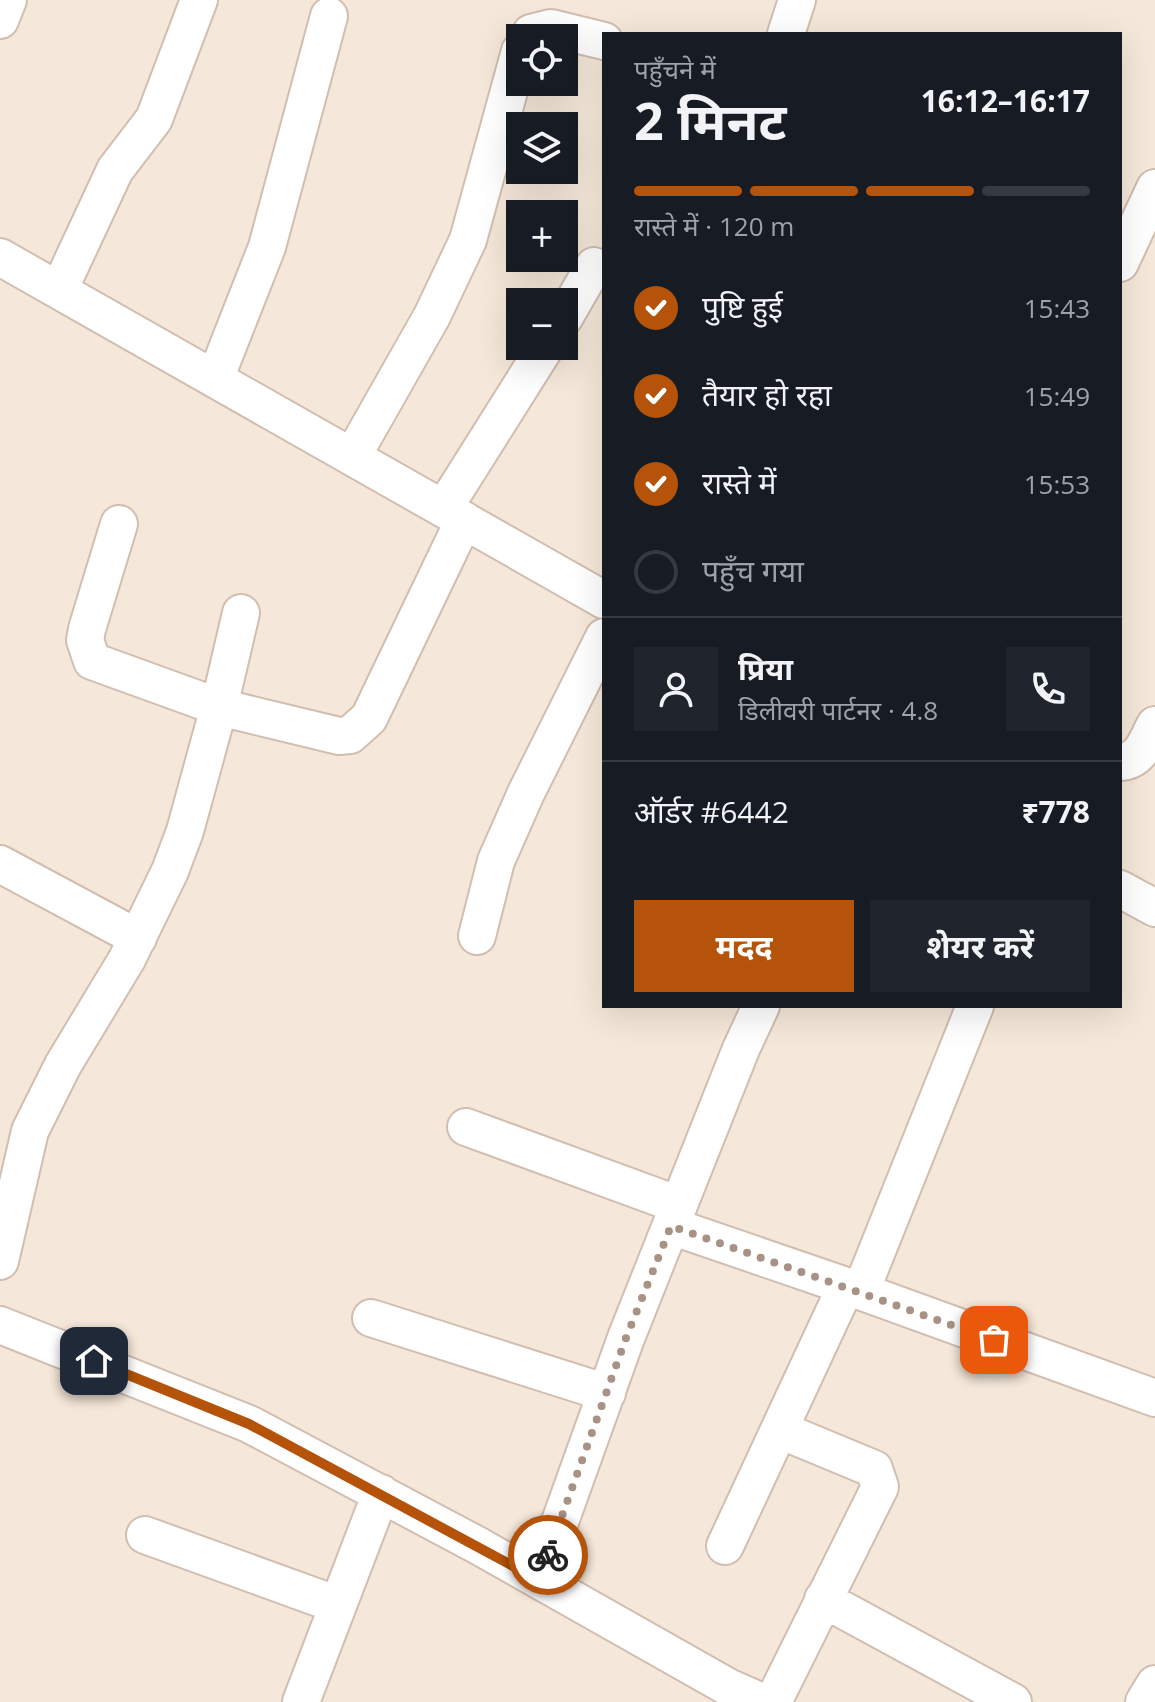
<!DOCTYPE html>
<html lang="hi">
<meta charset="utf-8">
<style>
:root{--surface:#171b24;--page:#20242c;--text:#f1f3f6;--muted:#9ea1a6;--line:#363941;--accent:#b45309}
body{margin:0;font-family:"Open Sans","Noto Sans Devanagari",sans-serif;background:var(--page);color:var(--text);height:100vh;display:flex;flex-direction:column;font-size:30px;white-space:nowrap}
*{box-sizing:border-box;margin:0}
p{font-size:26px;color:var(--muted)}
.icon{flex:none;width:44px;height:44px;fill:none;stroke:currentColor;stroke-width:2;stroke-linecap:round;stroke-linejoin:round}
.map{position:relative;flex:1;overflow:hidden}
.side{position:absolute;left:602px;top:32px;width:520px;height:976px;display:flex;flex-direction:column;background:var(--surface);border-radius:0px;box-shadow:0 8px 32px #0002}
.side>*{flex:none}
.fabs{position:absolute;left:506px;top:24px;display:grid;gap:16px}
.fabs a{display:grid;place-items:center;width:72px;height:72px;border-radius:0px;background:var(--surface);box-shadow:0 8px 32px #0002;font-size:40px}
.pin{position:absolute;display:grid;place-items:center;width:68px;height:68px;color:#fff;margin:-34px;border-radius:16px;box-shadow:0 4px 12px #0006}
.courier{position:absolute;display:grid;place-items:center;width:80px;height:80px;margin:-40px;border:6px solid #b45309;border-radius:50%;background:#fff;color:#222;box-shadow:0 2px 10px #0007}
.overview em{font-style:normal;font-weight:700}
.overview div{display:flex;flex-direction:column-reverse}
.overview{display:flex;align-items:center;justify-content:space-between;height:136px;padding:0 32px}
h1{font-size:52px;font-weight:700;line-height:60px}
.bar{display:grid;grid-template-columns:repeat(4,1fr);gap:12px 8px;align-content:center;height:96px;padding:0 32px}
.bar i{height:10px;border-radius:6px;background:var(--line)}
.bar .active{background:var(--accent)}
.bar p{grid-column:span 4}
.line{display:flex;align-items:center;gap:20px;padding:0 32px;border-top:2px solid var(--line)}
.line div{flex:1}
.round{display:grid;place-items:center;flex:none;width:84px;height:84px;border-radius:0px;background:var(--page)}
ol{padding:0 32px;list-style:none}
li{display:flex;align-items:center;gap:24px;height:88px}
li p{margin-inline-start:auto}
li .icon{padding:8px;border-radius:50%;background:var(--accent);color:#fff;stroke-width:4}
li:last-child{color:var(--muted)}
li i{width:44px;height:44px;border:4px solid var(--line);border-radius:50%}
.primary-button{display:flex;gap:16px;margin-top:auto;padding:16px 32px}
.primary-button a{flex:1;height:92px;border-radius:0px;background:var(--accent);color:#fff;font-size:32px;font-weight:700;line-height:92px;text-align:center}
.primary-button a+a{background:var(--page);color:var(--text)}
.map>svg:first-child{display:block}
.residential{fill:#f5e8da;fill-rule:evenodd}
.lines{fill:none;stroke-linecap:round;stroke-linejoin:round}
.minor-casing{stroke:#d1beb0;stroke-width:40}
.minor{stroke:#fff;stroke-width:36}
.done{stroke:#a89285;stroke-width:8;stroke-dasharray:0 14.4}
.route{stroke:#b45309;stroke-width:10}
</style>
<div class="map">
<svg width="1155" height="1702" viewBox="0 0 1155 1702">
<rect width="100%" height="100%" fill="#fdf6ec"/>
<path class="residential" d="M0,0H1155V1702H0ZM604,34H1120V1006H604ZM520,38H564V82H520ZM520,126H564V170H520ZM520,214H564V258H520ZM520,302H564V346H520Z"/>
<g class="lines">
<defs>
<path id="minor" d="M0,20L8,0
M786,34L797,0
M528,38L531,33L551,28L604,41
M0,257L604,600
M1120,263L1155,188
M59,290L115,170L154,119L199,0
M564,318L594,266
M215,379L267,247L329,16
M352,457L432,316L468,240L520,51
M444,508L546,346
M119,524L87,629L85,640L92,661L219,707L339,736L350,735L369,718L464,520
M1120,762C1141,761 1146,742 1155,725
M0,864L138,938
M1120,889L1155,908
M477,936L496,861L526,793L604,637
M466,1127L679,1205
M671,1226L846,1286L1155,1398
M0,1261L30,1131L63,1065L127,959L170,871L185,831L219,707L241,613
M861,1291L975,1006
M371,1318L607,1393
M0,1325L249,1424L477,1545L728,1687L762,1702
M145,1535L338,1605
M725,1546L846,1286
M539,1580L626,1338L741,1049L761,1006
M823,1599L1013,1702
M301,1702L381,1493
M773,1702L880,1487L874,1469L780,1430
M1144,1702L1155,1684"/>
</defs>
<use href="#minor" class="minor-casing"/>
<use href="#minor" class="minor"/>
</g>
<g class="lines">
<path class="done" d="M548,1555L626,1338L671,1226L994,1340"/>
<path class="route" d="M94,1361L249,1424L539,1580L548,1555"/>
</g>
</svg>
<div class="fabs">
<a><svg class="icon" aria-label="locate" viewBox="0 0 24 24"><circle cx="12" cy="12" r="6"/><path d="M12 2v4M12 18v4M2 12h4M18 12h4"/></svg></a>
<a><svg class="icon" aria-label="layers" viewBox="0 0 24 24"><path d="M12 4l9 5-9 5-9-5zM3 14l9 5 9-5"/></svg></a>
<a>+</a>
<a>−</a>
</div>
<div class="pin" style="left:994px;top:1340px;background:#ea580c"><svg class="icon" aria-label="bag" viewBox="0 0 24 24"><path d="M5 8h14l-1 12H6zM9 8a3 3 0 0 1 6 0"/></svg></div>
<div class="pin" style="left:94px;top:1361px;background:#1f2937"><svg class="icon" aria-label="home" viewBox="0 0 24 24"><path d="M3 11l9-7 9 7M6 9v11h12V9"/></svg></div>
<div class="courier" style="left:548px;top:1555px"><svg class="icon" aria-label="bike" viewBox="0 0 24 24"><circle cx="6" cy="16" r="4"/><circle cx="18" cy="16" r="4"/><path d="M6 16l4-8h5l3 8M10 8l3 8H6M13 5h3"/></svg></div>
<section class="side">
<div class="overview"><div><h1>2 मिनट</h1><p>पहुँचने में</p></div><em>16:12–16:17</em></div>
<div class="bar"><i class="active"></i><i class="active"></i><i class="active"></i><i></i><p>रास्ते में · 120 m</p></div>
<ol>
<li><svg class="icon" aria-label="check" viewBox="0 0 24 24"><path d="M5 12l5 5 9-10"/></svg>पुष्टि हुई<p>15:43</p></li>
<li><svg class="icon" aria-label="check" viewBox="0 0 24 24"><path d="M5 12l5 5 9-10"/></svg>तैयार हो रहा<p>15:49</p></li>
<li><svg class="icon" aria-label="check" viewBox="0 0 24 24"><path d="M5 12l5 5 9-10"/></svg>रास्ते में<p>15:53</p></li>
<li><i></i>पहुँच गया</li>
</ol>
<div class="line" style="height:144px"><a class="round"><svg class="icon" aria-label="person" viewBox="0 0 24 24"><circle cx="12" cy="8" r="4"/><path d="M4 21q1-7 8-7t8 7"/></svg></a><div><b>प्रिया</b><p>डिलीवरी पार्टनर · 4.8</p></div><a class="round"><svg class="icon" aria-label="phone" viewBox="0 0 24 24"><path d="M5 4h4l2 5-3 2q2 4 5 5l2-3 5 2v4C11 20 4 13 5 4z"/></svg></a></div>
<div class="line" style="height:104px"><div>ऑर्डर #6442</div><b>₹778</b></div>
<div class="primary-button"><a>मदद</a><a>शेयर करें</a></div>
</section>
</div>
